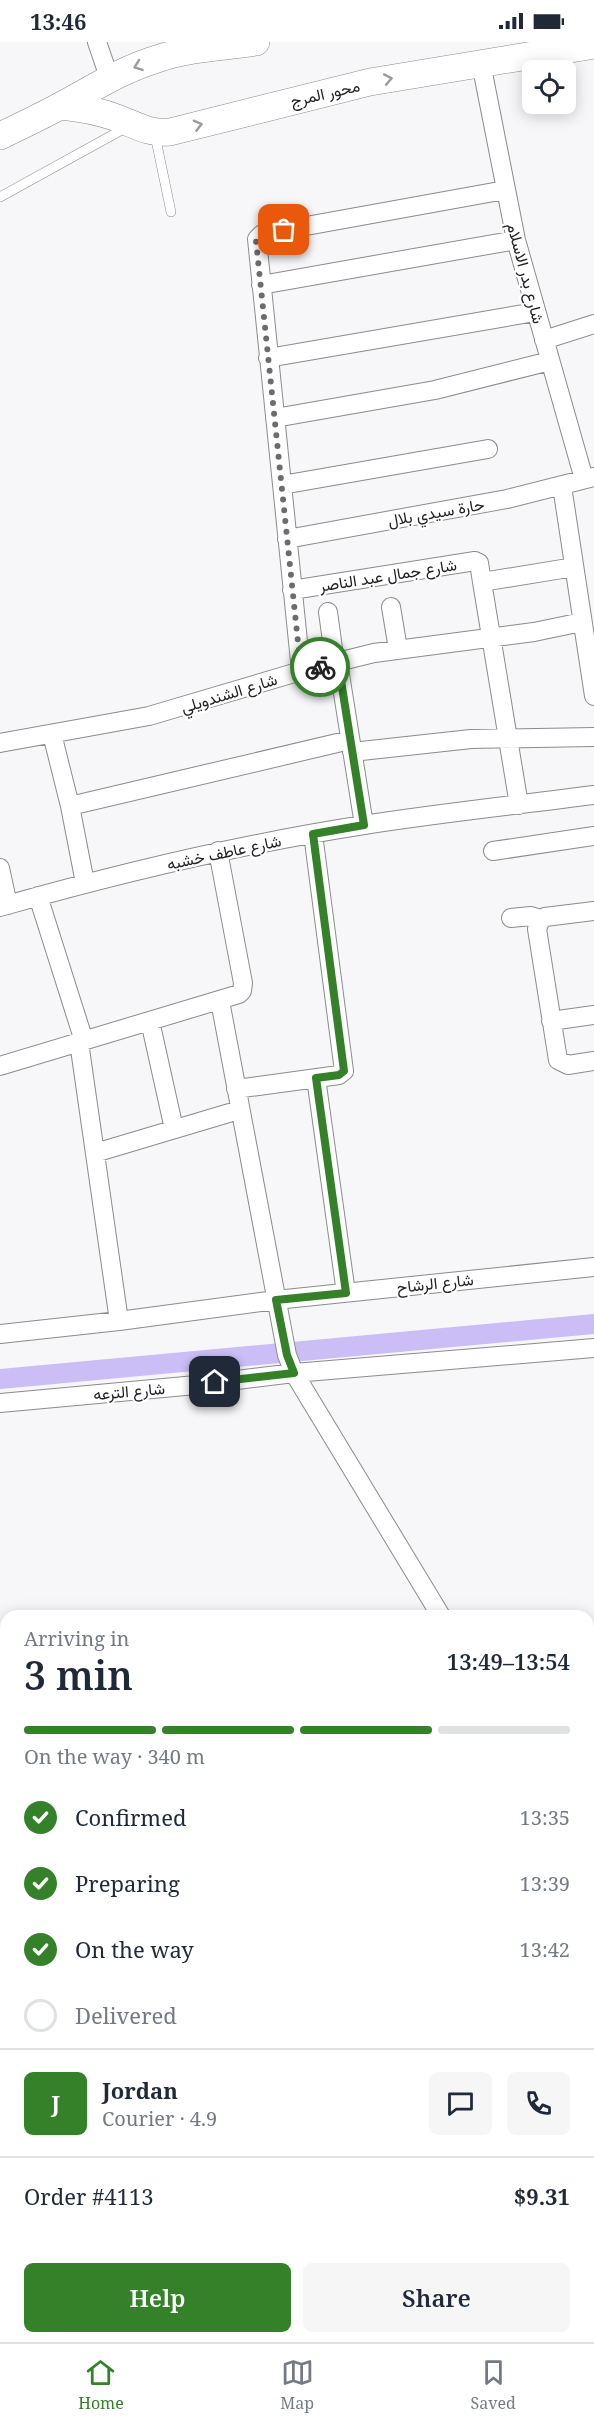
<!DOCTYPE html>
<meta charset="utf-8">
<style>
:root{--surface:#fff;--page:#f6f6f7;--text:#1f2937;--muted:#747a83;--line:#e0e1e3;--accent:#34812a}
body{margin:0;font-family:"Noto Serif",Vazirmatn,serif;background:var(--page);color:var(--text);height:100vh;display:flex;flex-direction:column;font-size:22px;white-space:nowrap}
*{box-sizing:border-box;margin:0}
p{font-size:20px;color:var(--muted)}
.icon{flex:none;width:33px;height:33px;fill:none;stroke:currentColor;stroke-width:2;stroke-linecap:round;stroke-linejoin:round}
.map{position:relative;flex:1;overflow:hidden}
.drawer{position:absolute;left:0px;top:1568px;width:594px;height:734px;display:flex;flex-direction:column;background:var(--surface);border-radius:18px 18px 0 0;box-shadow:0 3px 15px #0003}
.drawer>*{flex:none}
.buttons{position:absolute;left:522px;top:18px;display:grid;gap:12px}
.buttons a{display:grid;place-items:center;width:54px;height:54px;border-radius:9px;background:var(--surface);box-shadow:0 3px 15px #0003;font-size:30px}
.pin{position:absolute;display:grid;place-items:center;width:51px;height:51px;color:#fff;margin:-26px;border-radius:12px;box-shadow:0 3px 9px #0006}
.courier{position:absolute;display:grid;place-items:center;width:60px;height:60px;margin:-30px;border:4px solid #34812a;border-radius:50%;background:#fff;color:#222;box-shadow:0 2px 8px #0007}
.headline em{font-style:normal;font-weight:600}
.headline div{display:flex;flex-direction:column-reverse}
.headline{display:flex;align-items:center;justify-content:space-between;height:102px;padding:0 24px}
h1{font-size:39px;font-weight:600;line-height:45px}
.bar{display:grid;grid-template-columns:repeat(4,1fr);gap:9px 6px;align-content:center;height:72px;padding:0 24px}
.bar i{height:8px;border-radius:4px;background:var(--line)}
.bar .active{background:var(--accent)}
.bar p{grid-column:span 4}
.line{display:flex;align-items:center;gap:15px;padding:0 24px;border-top:2px solid var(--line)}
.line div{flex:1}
.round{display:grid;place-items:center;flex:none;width:63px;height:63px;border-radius:9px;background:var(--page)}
ol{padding:0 24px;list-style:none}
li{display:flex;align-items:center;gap:18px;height:66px}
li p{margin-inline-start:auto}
li .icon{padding:6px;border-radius:50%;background:var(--accent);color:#fff;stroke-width:4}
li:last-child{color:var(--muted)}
li i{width:33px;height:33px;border:3px solid var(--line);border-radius:50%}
.button{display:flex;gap:12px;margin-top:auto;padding:12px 24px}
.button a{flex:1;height:69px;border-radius:9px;background:var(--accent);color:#fff;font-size:24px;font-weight:600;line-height:69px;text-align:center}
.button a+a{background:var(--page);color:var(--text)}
.status{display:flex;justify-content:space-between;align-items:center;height:42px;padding:0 30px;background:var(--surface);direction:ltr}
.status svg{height:16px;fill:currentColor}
.tab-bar{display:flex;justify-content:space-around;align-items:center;height:84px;border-top:2px solid var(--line);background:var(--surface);font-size:16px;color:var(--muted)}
.tab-bar a{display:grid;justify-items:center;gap:3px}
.tab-bar .active{color:var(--accent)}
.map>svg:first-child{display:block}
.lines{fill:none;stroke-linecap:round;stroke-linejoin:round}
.canal{stroke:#cbbef6;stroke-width:20}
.service-casing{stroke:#8b8a8d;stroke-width:10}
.minor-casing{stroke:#8b8a8d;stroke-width:20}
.secondary-casing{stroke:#8b8a8d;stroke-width:28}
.service{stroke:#fff;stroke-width:9}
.minor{stroke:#fff;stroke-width:18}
.secondary{stroke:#fff;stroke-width:27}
.oneway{stroke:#9b9b9c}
.done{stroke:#6c6b6e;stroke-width:6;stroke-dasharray:0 10.8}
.route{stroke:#34812a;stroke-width:8}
.labels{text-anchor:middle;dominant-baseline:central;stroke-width:4.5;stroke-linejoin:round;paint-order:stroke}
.street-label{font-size:16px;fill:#212022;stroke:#fff}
</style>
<div class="status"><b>13:46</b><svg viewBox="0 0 49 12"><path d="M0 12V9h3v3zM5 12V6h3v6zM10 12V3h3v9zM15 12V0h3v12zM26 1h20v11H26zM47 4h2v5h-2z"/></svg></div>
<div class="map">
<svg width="594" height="2300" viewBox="0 0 594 2300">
<rect width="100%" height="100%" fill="#f7f7fa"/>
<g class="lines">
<path class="canal" d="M0,1337L594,1282"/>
<defs>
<path id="service" d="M155,93L171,170
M0,155L127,85"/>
<path id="minor" d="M97,0L109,35
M481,21L516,198L584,437
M261,243L516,198
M544,298L594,282
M268,316L535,270
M275,376L435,348L550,319
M282,443L488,407
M562,444L594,654
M287,497L507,457L594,435
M482,540L519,763
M292,548L475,519L479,521L482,540L574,525
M391,565L398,607
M328,570L335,621
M338,620L364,783
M301,629L257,197L262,192L505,148
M52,692L70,764L85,841
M0,701L149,674L301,629L374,611L534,590L582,580
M352,710L471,697L594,695
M70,764L350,698
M493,809L594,794
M0,826L8,863
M38,854L84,999
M0,865C120,831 241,802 364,783C440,771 517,763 594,753
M594,869L545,875L541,877L537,887L558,1018L568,1023L594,1019
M511,876L531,874L541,877
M220,959L287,1313L294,1331L441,1574
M150,979L174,1087
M551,979L594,973
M79,1000L119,1279
M0,1024L239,952L242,949L243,941L218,809
M316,1036L346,1251
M236,1047L339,1033L344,1029L313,792
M95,1111L229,1071
M0,1292L119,1279L276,1258L594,1225
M0,1361L196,1343L294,1331L594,1306
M588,1599H594
M588,1627H594
M0,1754L6,1758
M0,1910L6,1916
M0,2049L6,2043
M0,2108L6,2102
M588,2147L594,2130
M588,2259L594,2262"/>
<path id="secondary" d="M61,64C81,66 99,69 117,76C136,83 149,92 170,90L370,40L594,3
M0,94C21,84 42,74 62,63C94,46 121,28 157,17C188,6 224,5 256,0"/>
</defs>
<use href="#service" class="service-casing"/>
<use href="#minor" class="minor-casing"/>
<use href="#secondary" class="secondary-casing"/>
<use href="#service" class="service"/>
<use href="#minor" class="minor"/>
<use href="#secondary" class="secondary"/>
</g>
<defs><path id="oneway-chevron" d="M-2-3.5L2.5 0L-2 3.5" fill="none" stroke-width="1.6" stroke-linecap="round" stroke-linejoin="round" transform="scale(1.5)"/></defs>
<g class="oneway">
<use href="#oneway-chevron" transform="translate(138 24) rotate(160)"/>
<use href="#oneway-chevron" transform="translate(388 37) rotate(-11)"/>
<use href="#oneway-chevron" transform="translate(198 83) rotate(-14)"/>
</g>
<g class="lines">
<path class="done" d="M284,188L262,192L256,199L301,629L320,625"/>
<path class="route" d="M215,1340L294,1331L287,1313L276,1258L346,1251L316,1036L339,1033L344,1029L313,792L364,783L338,620L320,625"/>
</g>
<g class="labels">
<g class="street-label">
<text transform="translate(325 51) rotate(-13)">محور المرج</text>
<text transform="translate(526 231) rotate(75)">شارع بدر الاسلام</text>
<text transform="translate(436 470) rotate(-10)">حارة سيدي بلال</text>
<text transform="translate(388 533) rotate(-9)">شارع جمال عبد الناصر</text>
<text transform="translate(229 651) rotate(-17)">شارع الشندويلي</text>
<text transform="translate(224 810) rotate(-12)">شارع عاطف خشبه</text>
<text transform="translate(435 1241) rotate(-6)">شارع الرشاح</text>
<text transform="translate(129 1349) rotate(-5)">شارع الترعه</text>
</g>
</g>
</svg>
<div class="buttons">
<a><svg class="icon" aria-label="locate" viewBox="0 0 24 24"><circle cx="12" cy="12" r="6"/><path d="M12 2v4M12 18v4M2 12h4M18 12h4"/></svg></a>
</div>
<div class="pin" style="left:284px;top:188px;background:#ea580c"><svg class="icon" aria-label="bag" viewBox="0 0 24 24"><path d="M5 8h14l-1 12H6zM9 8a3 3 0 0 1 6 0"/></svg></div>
<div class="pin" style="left:215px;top:1340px;background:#1f2937"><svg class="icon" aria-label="home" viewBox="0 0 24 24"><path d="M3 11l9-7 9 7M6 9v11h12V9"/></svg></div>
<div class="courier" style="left:320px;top:625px"><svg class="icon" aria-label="bike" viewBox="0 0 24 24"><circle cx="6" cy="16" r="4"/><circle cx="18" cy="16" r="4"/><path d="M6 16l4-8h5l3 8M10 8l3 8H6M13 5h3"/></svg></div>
<section class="drawer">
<div class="headline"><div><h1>3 min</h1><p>Arriving in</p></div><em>13:49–13:54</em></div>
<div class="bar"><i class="active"></i><i class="active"></i><i class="active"></i><i></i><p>On the way · 340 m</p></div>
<ol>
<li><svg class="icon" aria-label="check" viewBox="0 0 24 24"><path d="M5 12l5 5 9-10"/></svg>Confirmed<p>13:35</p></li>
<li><svg class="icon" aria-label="check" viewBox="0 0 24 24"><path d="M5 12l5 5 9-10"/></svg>Preparing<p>13:39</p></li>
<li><svg class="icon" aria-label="check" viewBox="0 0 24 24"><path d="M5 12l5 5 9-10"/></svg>On the way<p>13:42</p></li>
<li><i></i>Delivered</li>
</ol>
<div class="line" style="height:108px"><b class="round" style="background:var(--accent);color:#fff">J</b><div><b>Jordan</b><p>Courier · 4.9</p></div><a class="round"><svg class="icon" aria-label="chat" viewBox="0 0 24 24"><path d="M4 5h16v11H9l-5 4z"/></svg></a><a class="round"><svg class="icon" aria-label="phone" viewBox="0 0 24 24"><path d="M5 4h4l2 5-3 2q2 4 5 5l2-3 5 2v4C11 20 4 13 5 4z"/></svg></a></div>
<div class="line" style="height:78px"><div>Order #4113</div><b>$9.31</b></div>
<div class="button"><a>Help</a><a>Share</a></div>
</section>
</div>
<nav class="tab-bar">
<a class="active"><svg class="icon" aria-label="home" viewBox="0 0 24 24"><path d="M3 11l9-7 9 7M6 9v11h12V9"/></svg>Home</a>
<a><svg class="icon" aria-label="map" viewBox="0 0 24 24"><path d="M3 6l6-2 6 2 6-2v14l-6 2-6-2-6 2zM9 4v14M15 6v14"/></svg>Map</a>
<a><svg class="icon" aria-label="saved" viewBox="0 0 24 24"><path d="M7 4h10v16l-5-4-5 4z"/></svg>Saved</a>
</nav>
